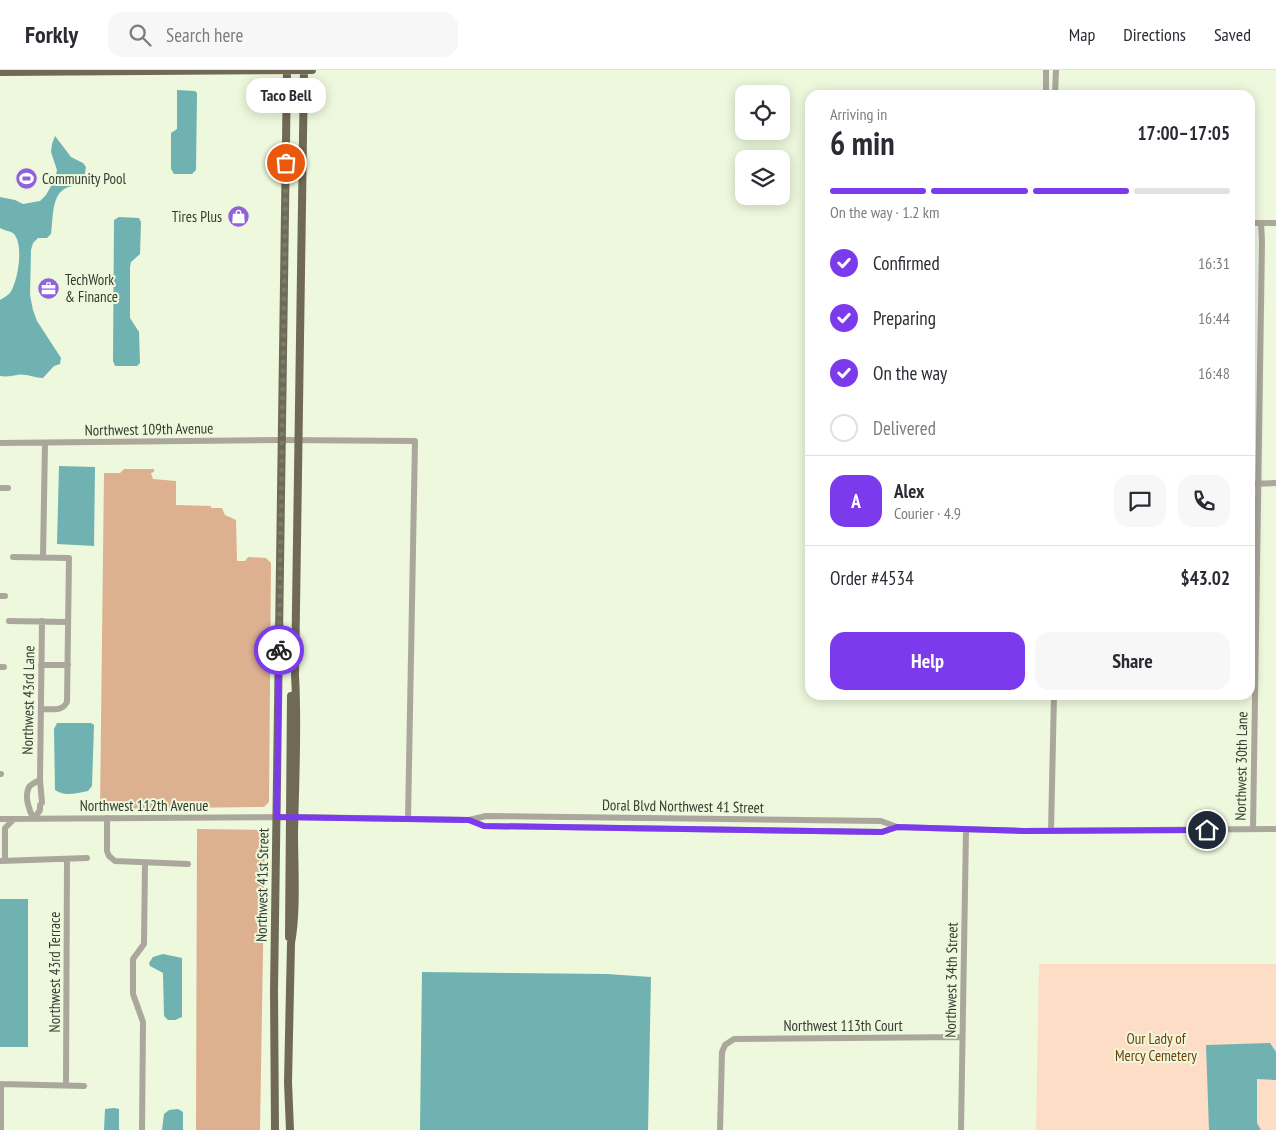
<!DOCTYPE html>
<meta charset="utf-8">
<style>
:root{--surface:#fff;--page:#f7f7f7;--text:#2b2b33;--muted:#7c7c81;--line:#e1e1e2;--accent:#7c3aed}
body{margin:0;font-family:"PT Sans Narrow",sans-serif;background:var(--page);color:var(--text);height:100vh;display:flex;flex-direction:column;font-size:19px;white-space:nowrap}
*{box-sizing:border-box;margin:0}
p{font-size:16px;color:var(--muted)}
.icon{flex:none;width:28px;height:28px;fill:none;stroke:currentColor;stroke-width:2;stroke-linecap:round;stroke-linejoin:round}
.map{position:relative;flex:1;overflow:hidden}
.details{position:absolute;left:805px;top:20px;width:450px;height:610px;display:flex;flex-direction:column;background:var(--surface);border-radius:15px;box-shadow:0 2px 12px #0003}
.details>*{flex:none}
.tools{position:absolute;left:735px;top:15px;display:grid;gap:10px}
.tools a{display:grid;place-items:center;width:55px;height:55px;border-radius:10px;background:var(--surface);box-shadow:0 2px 12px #0003;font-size:25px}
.pin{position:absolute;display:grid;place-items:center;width:42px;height:42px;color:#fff;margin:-21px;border:2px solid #fff;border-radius:50%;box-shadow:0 1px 5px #0007}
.courier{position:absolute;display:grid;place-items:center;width:50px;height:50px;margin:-25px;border:4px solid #7c3aed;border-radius:50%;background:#fff;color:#222;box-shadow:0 1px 6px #0007}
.bubble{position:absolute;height:35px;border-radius:15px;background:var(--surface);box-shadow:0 2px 12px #0003;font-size:16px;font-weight:700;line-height:35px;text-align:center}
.summary em{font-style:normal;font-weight:700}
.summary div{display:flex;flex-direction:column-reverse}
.summary{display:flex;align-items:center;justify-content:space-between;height:85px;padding:0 25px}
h1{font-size:32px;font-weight:700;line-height:38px}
.bar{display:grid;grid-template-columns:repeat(4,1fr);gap:8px 5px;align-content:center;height:60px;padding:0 25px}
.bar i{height:6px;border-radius:4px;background:var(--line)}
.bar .current{background:var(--accent)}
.bar p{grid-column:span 4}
.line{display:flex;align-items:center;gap:12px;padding:0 25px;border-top:1px solid var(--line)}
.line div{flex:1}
.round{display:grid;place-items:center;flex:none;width:52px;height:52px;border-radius:15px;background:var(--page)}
ol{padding:0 25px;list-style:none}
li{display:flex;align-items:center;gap:15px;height:55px}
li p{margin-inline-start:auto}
li .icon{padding:5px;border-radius:50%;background:var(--accent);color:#fff;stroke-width:4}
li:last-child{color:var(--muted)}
li i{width:28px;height:28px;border:2px solid var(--line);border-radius:50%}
.button{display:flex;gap:10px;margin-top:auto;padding:10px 25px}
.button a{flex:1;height:58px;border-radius:15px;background:var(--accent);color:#fff;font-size:20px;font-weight:700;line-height:58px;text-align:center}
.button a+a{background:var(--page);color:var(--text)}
header{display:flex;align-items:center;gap:30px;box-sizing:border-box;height:70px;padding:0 25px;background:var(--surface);border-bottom:1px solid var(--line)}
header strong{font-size:24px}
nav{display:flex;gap:28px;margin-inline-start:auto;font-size:18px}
.search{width:350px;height:45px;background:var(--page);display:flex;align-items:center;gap:12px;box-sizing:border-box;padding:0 18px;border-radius:15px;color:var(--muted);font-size:19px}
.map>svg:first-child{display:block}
.green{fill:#fdddc6}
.forest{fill:#ddb090}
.water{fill:#6fb2b1}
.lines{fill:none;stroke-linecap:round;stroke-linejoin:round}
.minor{stroke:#aba79c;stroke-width:6}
.major{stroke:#706955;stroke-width:8}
.done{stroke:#767d6d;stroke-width:5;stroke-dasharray:0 9}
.route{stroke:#7c3aed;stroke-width:6}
.labels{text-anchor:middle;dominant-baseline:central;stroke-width:4;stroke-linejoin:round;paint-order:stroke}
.poi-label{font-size:15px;fill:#363b30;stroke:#edf8dd;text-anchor:start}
.street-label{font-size:15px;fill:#363b30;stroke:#edf8dd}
.park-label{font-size:15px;fill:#753d07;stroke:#edf8dd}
</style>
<header>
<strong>Forkly</strong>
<div class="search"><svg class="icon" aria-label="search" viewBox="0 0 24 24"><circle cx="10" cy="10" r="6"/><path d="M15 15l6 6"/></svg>Search here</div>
<nav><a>Map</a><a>Directions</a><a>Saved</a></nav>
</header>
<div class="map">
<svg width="1276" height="1060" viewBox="0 0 1276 1060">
<rect width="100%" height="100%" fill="#edf8dd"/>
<path class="green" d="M1039,894H1276V1060H1036Z"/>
<path class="forest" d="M124,399H154V402L151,403L153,409L176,411V435L211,436V438H222L225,445L236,450L237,491H245L248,487L266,488L271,493L269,732L264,737L100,739L104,403H120Z
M197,759L265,760L260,1060H196Z"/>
<path class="water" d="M177,20L195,21L197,23L196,100L192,104H174L171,99V63L177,59Z
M55,66L71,87L83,93L86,97L83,116C50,112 54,142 51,164L47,168H38L33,173L31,180L30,225L33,240L37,251L61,288L60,294L54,296L43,308C34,308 25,303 17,305C11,306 7,307 0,306V230C3,228 7,226 10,223C18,212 24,175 14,164C11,161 5,161 0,158V127L15,130L23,134L40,131L46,125L55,109L57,100L51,82L52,74Z
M119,147L139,148L141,152L140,184L131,192L130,197V248L139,262L140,293L137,296H115L113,291L114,150Z
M59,396L95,397L94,476L57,474Z
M57,653H91L94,655L92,716L88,721C77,723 64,727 55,720L54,659Z
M0,829H28V977H0Z
M163,884L182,888V947L175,950H168L164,946L163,903L150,896L149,893L153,887Z
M422,902L607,904L651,907L648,1060H420Z
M1270,973L1276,982V1010L1257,1009V1053L1261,1060H1209L1206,975Z
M114,1038L119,1039V1060H104L105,1039Z
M178,1039L183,1042V1060H162L164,1044L169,1040Z"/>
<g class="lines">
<path class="minor" d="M1046,25V0
M1055,25L1056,0
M1250,153H1276
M0,373L282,370L415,371L408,749
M1250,414L1276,413
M0,418H8
M13,487L69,488L67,632C62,642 51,639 41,639
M43,488L45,373
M0,526H5
M9,551L68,552
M41,595H68
M0,597H4
M0,704H1
M40,710C36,712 31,714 29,717C24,726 29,741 34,749L40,740V735L42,733L40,710L42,551
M107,748V781L109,786L115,791L188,794
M0,749L299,747L469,750L486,746L881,751L897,757L1024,761L1276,759
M469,750L484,756L882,762L897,757
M1253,759L1262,171L1261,153
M1051,761L1054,625
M0,791L87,788
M5,791V758L14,749
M0,1014L84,1016
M66,1015L67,790
M1,1060V1014
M142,1060L143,952L133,924V889L144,874L145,794
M720,1060L722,982L725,975L734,969L962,967
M961,1060L966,760"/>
<path class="major" d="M0,2L312,0
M289,867L291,626
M275,1060L274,921L287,0
M290,1060L288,1012L291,873C297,841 294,796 294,762C295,710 298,657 295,605L304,0"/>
</g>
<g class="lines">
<path class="done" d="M279,580L286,93"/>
<path class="route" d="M279,580L277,747L469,750L484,756L882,762L897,757L1024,761L1207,760"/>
</g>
<defs>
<symbol id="stadium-disc" viewBox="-11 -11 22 22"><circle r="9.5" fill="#8f61db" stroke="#edf8dd"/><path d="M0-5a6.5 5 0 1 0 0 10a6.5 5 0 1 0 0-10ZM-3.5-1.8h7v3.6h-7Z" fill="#fff"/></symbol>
<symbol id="shop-disc" viewBox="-11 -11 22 22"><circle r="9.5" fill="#8f61db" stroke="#edf8dd"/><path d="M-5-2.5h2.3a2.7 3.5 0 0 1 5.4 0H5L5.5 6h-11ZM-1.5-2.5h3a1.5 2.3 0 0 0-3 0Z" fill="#fff"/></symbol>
<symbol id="office-disc" viewBox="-11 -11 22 22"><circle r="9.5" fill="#8f61db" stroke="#edf8dd"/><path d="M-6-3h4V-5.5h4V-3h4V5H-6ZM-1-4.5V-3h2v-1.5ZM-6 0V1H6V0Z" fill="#fff"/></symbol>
</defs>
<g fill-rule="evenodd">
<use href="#stadium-disc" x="14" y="96" width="25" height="25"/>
<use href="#shop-disc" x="226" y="134" width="25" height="25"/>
<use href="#office-disc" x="36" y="206" width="25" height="25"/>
</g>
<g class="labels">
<g class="poi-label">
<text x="42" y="108">Community Pool</text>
<text x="222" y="146" text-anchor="end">Tires Plus</text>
<text x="65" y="209">TechWork<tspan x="65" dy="17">&amp; Finance</tspan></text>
</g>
<g class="street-label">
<text transform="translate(149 359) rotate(-1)">Northwest 109th Avenue</text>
<text transform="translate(28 630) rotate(-89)">Northwest 43rd Lane</text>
<text transform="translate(1241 696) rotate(-89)">Northwest 30th Lane</text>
<text x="144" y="735">Northwest 112th Avenue</text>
<text transform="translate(683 736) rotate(1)">Doral Blvd Northwest 41 Street</text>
<text transform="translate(262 815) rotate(-89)">Northwest 41st Street</text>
<text transform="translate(54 902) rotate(-90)">Northwest 43rd Terrace</text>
<text transform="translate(951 910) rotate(-89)">Northwest 34th Street</text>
<text x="843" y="955">Northwest 113th Court</text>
</g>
<g class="park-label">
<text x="1156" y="968">Our Lady of<tspan x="1156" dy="17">Mercy Cemetery</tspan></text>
</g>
</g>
</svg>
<div class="tools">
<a><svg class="icon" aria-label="locate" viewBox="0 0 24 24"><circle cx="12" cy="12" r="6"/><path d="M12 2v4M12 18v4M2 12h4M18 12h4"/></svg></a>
<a><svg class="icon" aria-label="layers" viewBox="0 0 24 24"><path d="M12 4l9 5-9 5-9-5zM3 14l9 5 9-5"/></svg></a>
</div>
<div class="pin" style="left:286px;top:93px;background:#ea580c"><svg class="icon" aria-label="bag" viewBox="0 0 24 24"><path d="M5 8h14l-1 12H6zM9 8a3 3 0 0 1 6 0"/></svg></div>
<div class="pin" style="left:1207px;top:760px;background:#1f2937"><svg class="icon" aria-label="home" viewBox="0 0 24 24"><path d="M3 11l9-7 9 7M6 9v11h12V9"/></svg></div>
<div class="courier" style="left:279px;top:580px"><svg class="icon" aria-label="bike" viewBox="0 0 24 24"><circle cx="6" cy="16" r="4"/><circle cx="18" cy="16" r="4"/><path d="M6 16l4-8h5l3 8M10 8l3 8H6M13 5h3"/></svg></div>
<div class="bubble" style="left:246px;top:8px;width:80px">Taco Bell</div>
<section class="details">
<div class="summary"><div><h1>6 min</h1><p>Arriving in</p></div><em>17:00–17:05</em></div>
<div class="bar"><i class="current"></i><i class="current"></i><i class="current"></i><i></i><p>On the way · 1.2 km</p></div>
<ol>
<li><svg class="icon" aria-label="check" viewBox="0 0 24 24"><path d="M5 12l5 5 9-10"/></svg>Confirmed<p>16:31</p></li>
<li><svg class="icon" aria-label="check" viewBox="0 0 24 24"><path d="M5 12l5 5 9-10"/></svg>Preparing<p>16:44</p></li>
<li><svg class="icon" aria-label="check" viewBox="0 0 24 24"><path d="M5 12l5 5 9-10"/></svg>On the way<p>16:48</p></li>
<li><i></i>Delivered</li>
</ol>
<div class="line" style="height:90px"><b class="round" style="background:var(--accent);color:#fff">A</b><div><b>Alex</b><p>Courier · 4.9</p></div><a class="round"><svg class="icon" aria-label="chat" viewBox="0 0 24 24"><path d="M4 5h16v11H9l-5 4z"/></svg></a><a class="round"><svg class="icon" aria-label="phone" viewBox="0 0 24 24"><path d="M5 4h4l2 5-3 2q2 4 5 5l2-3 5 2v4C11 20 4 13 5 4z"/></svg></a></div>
<div class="line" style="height:65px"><div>Order #4534</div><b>$43.02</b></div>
<div class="button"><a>Help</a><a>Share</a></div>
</section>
</div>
